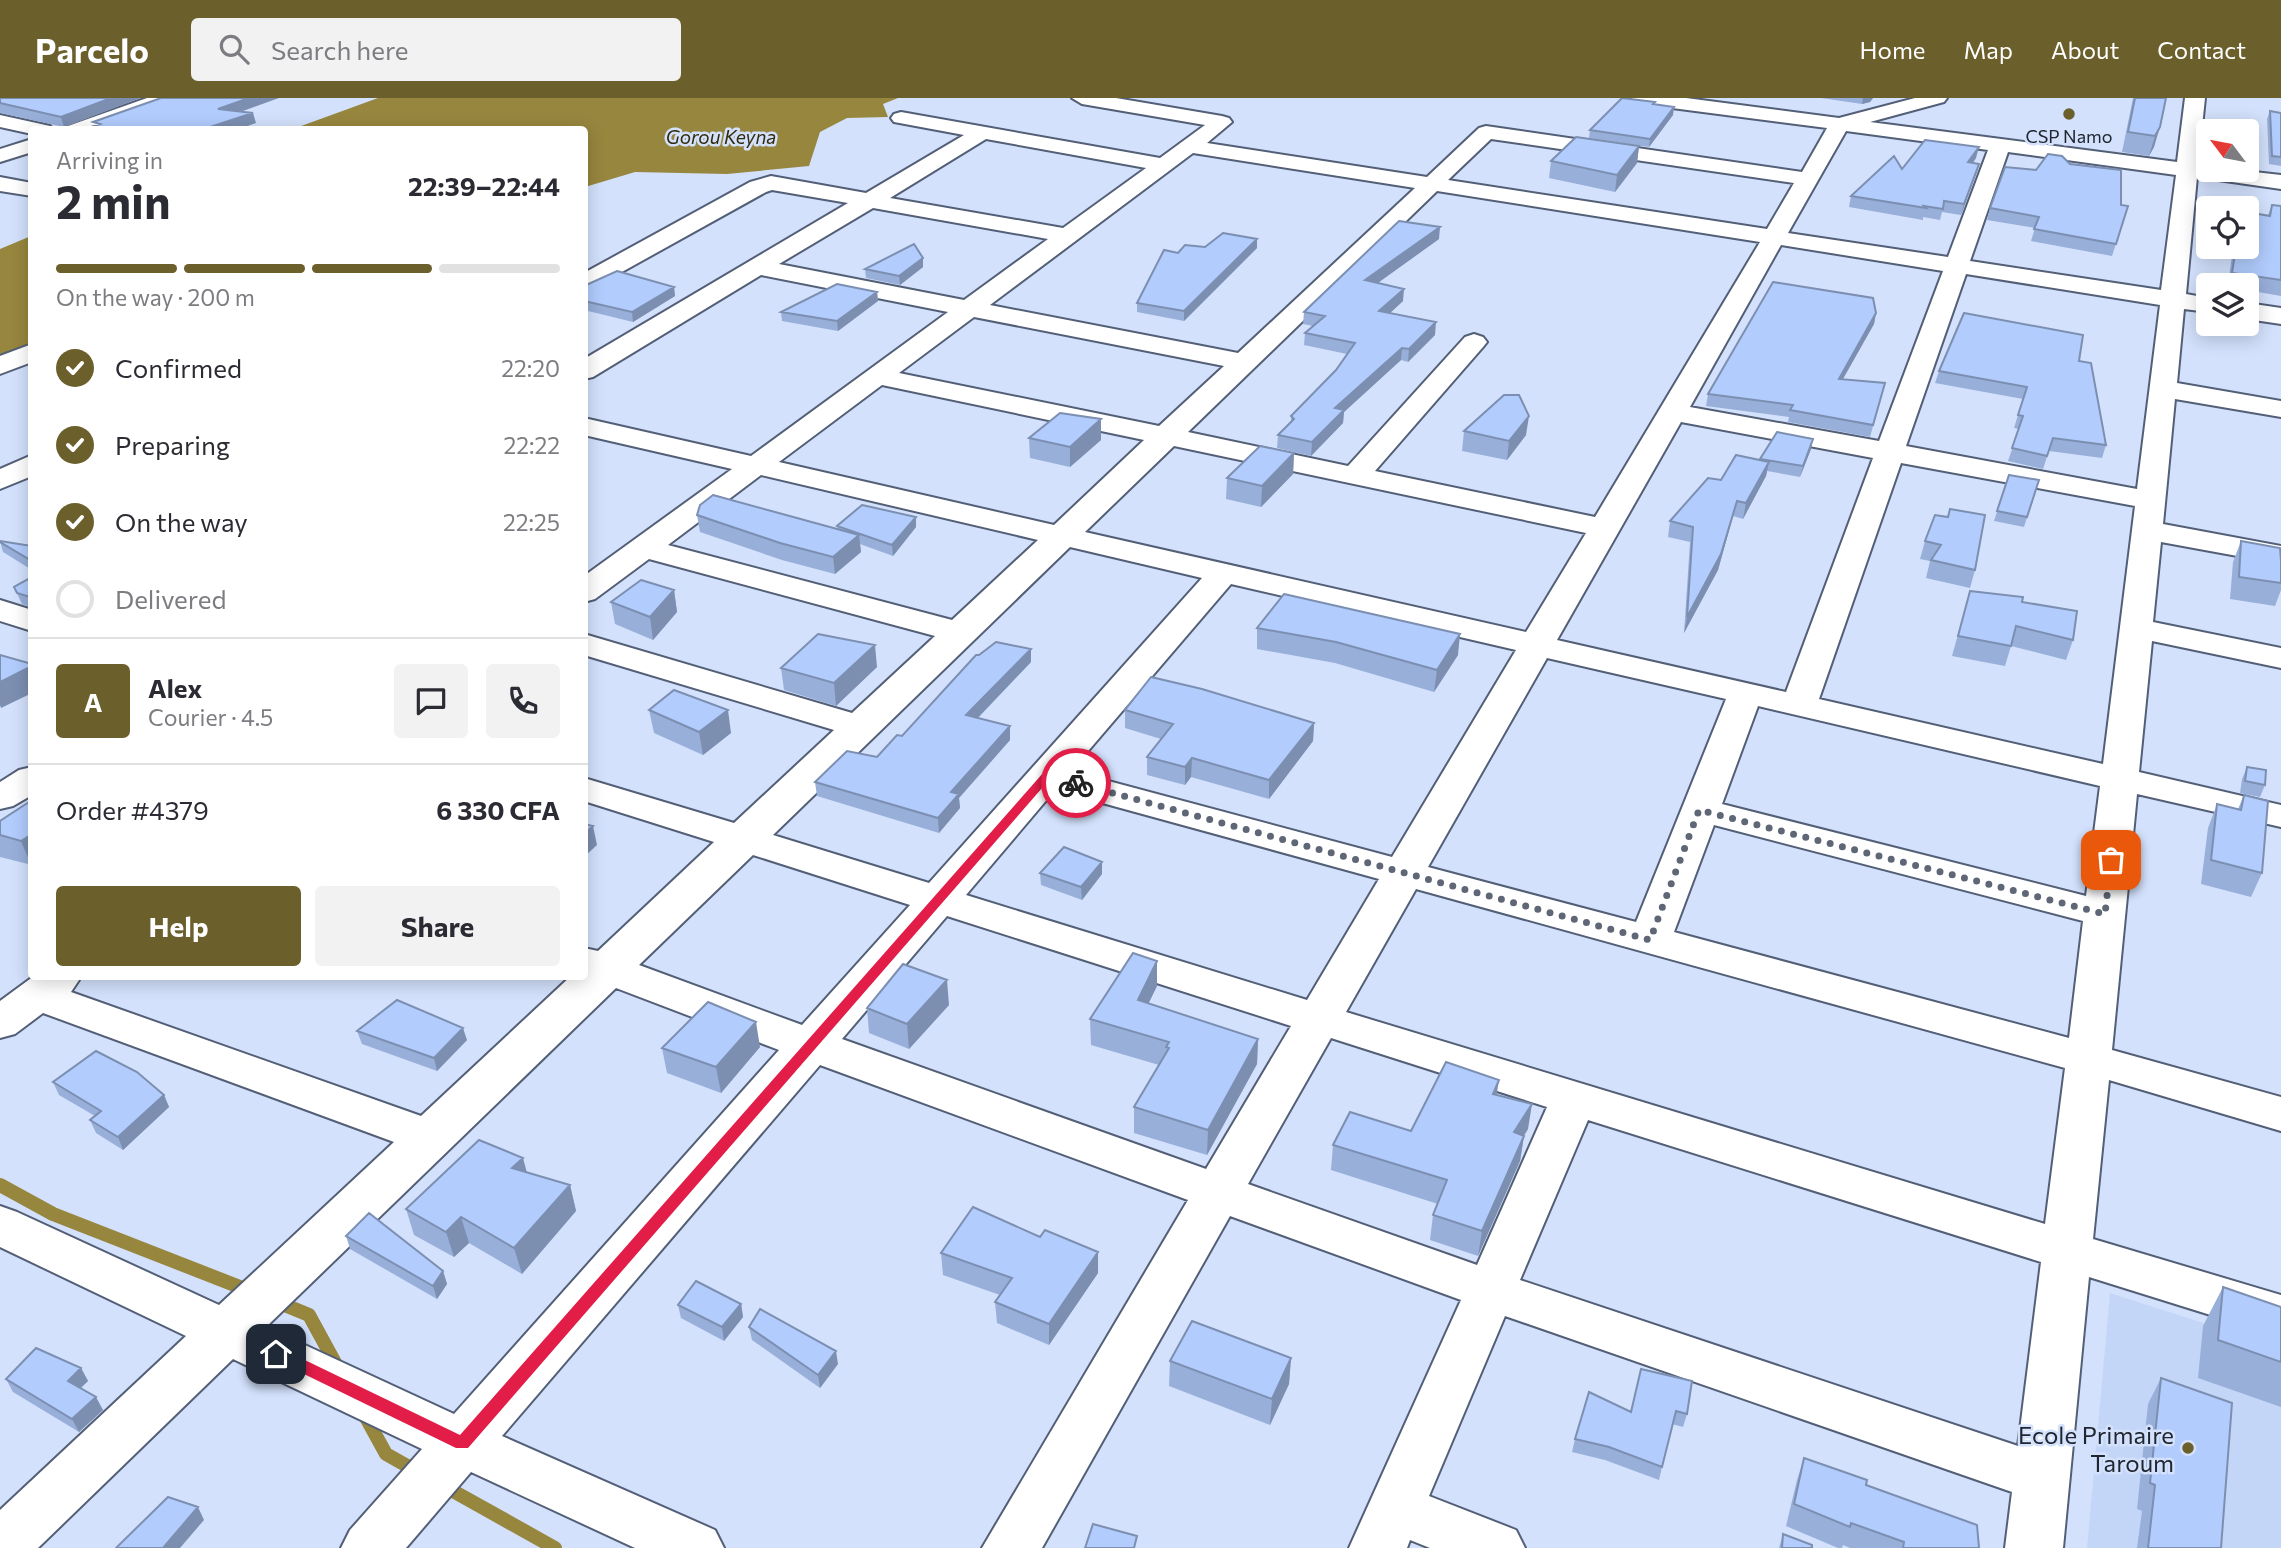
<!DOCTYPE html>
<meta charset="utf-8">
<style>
:root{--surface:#fff;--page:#f2f2f3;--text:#2b2b33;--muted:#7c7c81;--line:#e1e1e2;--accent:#6b5f2c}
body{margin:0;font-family:Commissioner,sans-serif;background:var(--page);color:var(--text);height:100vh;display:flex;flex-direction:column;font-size:26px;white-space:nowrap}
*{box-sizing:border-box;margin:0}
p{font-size:23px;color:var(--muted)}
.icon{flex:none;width:38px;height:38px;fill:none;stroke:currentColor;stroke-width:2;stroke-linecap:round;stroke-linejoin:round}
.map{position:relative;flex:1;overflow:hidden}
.drawer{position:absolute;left:28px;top:28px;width:560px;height:854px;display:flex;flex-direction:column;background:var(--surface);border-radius:7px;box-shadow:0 4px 18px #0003}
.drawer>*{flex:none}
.needle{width:46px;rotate:302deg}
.buttons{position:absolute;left:2196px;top:21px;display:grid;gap:14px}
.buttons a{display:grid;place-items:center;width:63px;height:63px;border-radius:7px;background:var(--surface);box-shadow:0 4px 18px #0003;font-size:35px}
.pin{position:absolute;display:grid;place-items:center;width:60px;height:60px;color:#fff;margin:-30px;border-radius:14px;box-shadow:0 4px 10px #0006}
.courier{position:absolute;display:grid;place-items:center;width:70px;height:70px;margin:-35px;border:5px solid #e11d48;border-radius:50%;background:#fff;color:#222;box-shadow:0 2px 9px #0007}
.summary em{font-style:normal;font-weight:700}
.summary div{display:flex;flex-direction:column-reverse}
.summary{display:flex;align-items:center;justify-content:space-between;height:119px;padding:0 28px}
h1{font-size:46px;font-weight:700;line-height:52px}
.bar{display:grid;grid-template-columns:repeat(4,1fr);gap:10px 7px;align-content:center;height:84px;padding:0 28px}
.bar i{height:9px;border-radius:5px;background:var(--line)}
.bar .selected{background:var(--accent)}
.bar p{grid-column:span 4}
.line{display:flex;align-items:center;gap:18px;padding:0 28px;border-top:2px solid var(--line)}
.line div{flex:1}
.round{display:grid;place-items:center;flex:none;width:74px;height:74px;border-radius:7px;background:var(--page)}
ol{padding:0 28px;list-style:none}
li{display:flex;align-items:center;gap:21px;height:77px}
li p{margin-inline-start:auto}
li .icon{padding:7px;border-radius:50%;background:var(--accent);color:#fff;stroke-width:4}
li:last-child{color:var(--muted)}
li i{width:38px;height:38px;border:4px solid var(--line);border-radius:50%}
.button{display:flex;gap:14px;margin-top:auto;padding:14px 28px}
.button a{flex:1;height:80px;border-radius:7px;background:var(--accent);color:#fff;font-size:28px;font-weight:700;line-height:80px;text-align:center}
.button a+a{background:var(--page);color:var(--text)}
header{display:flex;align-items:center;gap:42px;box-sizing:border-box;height:98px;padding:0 35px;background:var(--accent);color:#fff}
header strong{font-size:33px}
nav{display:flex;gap:38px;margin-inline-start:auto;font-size:24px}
.search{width:490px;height:63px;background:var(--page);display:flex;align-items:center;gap:18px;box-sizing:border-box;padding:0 24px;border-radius:7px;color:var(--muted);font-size:26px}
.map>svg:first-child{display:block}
.built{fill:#c4d6f7}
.water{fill:#97863e}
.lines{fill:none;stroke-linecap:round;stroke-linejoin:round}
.stream{stroke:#97863e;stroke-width:14}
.minor-casing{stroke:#535f76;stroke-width:4}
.minor{fill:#fff;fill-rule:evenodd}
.wall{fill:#98afda}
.shaded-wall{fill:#7c8fb1}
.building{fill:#b1ccfd;stroke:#7c8fb1;stroke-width:2}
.route{fill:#e11d48}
.done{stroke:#5f6777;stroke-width:7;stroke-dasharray:0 12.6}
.poi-dot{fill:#6b5f2c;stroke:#d3e1fc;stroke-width:2.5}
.labels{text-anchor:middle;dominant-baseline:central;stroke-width:5;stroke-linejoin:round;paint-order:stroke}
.far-poi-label{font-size:18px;fill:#20262f;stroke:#d3e1fc}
.far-water-label{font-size:19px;font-style:italic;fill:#322a09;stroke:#d3e1fc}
.near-poi-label{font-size:24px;fill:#20262f;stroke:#d3e1fc;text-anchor:end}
</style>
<header>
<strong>Parcelo</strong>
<div class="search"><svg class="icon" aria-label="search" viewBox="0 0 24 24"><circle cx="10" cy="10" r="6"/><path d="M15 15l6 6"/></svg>Search here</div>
<nav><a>Home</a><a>Map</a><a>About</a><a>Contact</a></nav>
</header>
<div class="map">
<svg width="2281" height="1450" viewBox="0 0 2281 1450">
<rect width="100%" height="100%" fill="#d3e1fc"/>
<path class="built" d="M2110,1195L2281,1250V1450H2087Z"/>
<path class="water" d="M378,0H898L883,6L888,19L847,20L820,34L809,68L727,76L635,74L585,89L584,32L293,31Z
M31,138V250L0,260V151Z"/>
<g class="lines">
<path class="stream" d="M0,1087L53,1116L250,1193
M275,1203L309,1217L339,1272
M364,1316L386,1356L418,1374
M444,1388L555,1450"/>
<defs>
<path id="minor" d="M147,0H176L173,4L96,32H65L68,28Z
M1072,0H1116L1222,18L1229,20L1232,24L1207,45L1427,79L1479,30L1486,28L1802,74L1827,30L1641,6L1631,0H1686L1839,20L1915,0H1947L1944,4L1870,24L2177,64L2185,0H2205L2198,67L2208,68V72H2237L2281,77V91L2197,79L2186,196L2208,200V214L2184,211L2177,285L2281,303V319L2175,301L2163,426L2281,448V466L2161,444L2153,524L2281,550V570L2152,543L2139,674L2281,707V729L2137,696L2112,952L2281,999V1033L2109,982L2093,1141L2281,1197V1239L2089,1179L2063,1450H2005L2012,1394L1505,1218L1429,1398L1516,1432L1525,1450H1430L1410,1442L1407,1450H1349L1461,1202L1230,1118L1042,1450H982L1188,1102L820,967L502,1338L715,1432L724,1450H635L471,1374L406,1450H341L350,1432L422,1351L233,1261L38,1450H0V1412L186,1238L0,1149V1108L17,1114L219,1207L394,1044L43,915L15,936L0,940V903L34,878H77L79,882L71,894L421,1018L571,878H584V850L598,853L714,744L584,703V680L734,725L834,632L584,557V536L852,615L935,538L649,461L595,501L584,504V478L732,371L584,337V320L751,358L948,214L761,177L593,279L584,281V261L848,105L772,92L766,94L593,190L584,192V175L750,84L771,78L866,95L964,37L894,24L891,20L894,16L901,14L1160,60L1205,27L1082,6ZM1846,33L1988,52L1948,159L1788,135ZM986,41L1146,70L1063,130L890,100ZM1491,41L1794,85L1767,131L1448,82ZM2008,54L2176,77L2161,192L1970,163ZM1193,55L1415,90L1238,255L990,207ZM1437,93L1760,144L1595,419L1375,373L1483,249L1487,244L1483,239L1474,236L1465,239L1348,368L1188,334ZM873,110L1048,141L964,202L779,166ZM1781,147L1943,173L1879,343L1690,309ZM1966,176L2160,207L2137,391L1906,348ZM974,219L1224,268L1159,328L899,275ZM882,287L1144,342L1054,427L779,364ZM1681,324L1873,360L1786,594L1557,542ZM1174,348L1586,435L1526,534L1085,434ZM1901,365L2135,408L2103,666L1819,601ZM761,377L1038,442L952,522L668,447ZM1070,449L1202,480L929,785L773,737ZM1231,486L1516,552L1392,759L1071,673ZM1547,560L1726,601L1636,824L1428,769ZM1758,608L2100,688L2086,798L1722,706ZM1055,692L1379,781L1307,902L966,797ZM1714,727L2083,823L2069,940L1674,834ZM753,757L910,807L802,927L639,867ZM1416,791L2065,970L2045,1126L1346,914ZM947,818L1291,928L1206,1071L842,941ZM616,890L779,952L454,1316L266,1229ZM1331,940L1547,1009L1477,1167L1248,1086ZM1588,1022L2041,1164L2018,1348L1520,1182Z
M0,17L50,28L53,32H32V36L0,29Z
M32,41V54L0,64V51Z
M0,79L32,85V98L0,93Z
M2247,205L2281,210V226L2247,221Z
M32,246V264L0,276V258Z
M32,357V378L0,391V371Z
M0,502L32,512V533L0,523Z
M32,669V697L13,708L0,711V684L19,672Z"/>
</defs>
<use href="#minor" class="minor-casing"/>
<use href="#minor" class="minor"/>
</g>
<path class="wall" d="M0,0H140L64,29L0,15Z
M1821,0H1873L1870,4L1862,6Z
M2133,0H2166L2154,49L2149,58L2122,54Z
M2270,13L2281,15V68L2269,66L2267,21Z
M1673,17L1649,49L1589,40L1590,32Z
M1639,48L1637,65L1615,94L1549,80L1551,63Z
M1976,60L1973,65L1976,76L1961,117L1942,114L1940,122L1923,119V122L1849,109L1851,98L1902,71Z
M2070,66L2121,107L2128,108L2112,158L2031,143L2035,130L1987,122L1990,110L2036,72Z
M2272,107L2281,108V198L2247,192V187H2228L2233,149H2247L2268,117Z
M1257,141V150L1184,223L1137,214V205L1178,155Z
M1439,141L1377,185L1403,203L1390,215L1435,237L1408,264L1401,262L1344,314L1343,325L1311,358L1277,350L1278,337L1291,324V318L1336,272L1347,256L1304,247L1305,235L1313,228L1303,226L1304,214Z
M923,160V169L900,187L866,180L865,171Z
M584,188L674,189L675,198L633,224L584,212Z
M877,194L878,203L838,233L782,223L781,214Z
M1876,215L1874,226L1843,281L1885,285L1870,339L1788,324L1789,319L1706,308L1708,296Z
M2079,263L2106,347L2102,360L2049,353L2043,371L2008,363L2019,331L2014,330L2023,301L1935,285L1939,273Z
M1464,333L1526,337L1507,362L1462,353Z
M1029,340L1101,342L1070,369L1030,360Z
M1811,351L1800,379L1767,373L1766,378L1743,421L1733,418L1718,472L1684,535L1690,444L1668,439L1670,423L1721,382L1760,361Z
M1294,355L1293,376L1261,409L1226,401L1227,380Z
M2009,377L2039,382L2024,429L1994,423Z
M697,417L837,431V428L916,429L893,458L860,446L861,454L835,476L782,462L700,434Z
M1935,417L1975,472L1970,490L1926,480L1930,463L1920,461L1925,443Z
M0,443L32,448V472L3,454Z
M2241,443L2281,463V492L2275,508L2230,501L2233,464Z
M32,479V513L30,509L22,506L14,489Z
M674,492L677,514L653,542L615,526L611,504Z
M1970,493L2022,504L2073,542L2066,562L2011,548L2005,568L1952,558Z
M1257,530L1458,557L1434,594L1335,565L1257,551Z
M1031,564L978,620L1010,642L959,700L960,710L939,735L817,698L815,684L877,659L902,638Z
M877,569L836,608L784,592L781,570Z
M649,612L731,635L703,657L654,635Z
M1125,612L1314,625L1313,643L1269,701L1191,679L1185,687L1147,677V659L1161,641L1125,630Z
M2247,669L2265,687L2260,699L2240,695L2242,681Z
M2244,697L2262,775L2251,799L2201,786L2208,730L2217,706L2238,711Z
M32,702V767L0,759V723Z
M1040,775L1102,776L1082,802L1041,787Z
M1157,863V888L1148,906L1258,941L1257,966L1207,1057L1134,1035V1009L1159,967L1091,947L1090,921Z
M949,907L909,951L869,935L867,910Z
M357,933L467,942L437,973L362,946Z
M760,949L721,995L667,975L662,950Z
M53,984L164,997L169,1009L123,1052L96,1035L90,1022L95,1018L59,997Z
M1496,997L1528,1031L1524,1038L1520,1063L1478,1158L1430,1142L1433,1117L1438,1106L1331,1072L1333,1047L1411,1033Z
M527,1075L570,1087L576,1113L522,1176L469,1145L454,1159L414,1137L406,1111Z
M346,1138L443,1173L447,1186L437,1201L350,1151Z
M1040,1139L1098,1154V1175L1049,1247L997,1225L995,1204L1000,1197L943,1177L941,1155Z
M2223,1189L2281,1209V1309L2198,1280L2203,1228Z
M741,1206L743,1219L724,1243L681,1220L678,1207Z
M749,1229L838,1266L820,1290L752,1242Z
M1291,1260L1289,1286L1270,1327L1169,1288L1170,1263Z
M81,1270L88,1283L80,1291L103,1312L79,1334L13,1294L6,1281Z
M2161,1280L2221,1450H2137L2142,1413L2137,1411L2148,1306Z
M1692,1283L1687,1316L1683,1329L1672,1326L1659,1382L1605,1362L1572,1354L1575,1341Z
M1804,1360L1866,1387L1979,1450H1850L1843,1447L1842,1450H1838L1786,1428L1797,1382Z
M1783,1436L1812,1450H1779Z"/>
<path class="shaded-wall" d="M111,0H140L64,29L61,19Z
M249,0H279L221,21L218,11Z
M1863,0H1873L1870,4L1862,6Z
M1674,9L1673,17L1649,49L1650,41Z
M253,15L256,25L236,32H201Z
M2160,29L2154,49L2149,58L2155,38Z
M1639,48L1637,65L1615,94L1617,77Z
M1979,49L1976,60L1965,75L1968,64Z
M1979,66L1976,76L1961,117L1964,106Z
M1440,129L1439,141L1364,195L1365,182Z
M1257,141V150L1184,223V213Z
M923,160V169L900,187L899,178Z
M674,189L675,198L633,224L632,214Z
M1404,191L1403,203L1378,226L1379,213Z
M877,194L878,203L838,233L837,223Z
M1876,215L1874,226L1836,293L1839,281Z
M1436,224L1435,237L1408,264L1409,251Z
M1402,250L1401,262L1344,314L1343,325L1311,358L1312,344L1335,310Z
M1529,318L1526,337L1507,362L1509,343Z
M1101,321V342L1070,369V349Z
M1813,341L1811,351L1800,379L1803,368Z
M1294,355L1293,376L1261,409L1262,388Z
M1769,364L1766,378L1743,421L1746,405Z
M1737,403L1733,418L1718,472L1684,535L1687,519Z
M916,419V429L893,458L892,447Z
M859,437L861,454L835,476L833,459Z
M674,492L677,514L653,542L650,519Z
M1460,536L1458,557L1434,594L1437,572Z
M875,547L877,569L836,608L834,585Z
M1031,551V564L967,631L966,617Z
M32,568V595L1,610L0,607V584Z
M728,612L731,635L703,657L699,634Z
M1314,625L1313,643L1269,701V682Z
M1010,628V642L959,700L960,710L939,735L938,720L951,694Z
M1192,660L1191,679L1185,687V669Z
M593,728L597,747L584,759V736Z
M32,736L31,767L21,743Z
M1102,764V776L1082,802L1081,789Z
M1157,863V888L1138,927V902Z
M947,882L949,907L909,951L907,926Z
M756,924L760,949L721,995L716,969Z
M463,930L467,942L437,973L434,960Z
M1258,941L1257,966L1207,1057L1208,1032Z
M1499,982L1495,1007L1493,996Z
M164,997L169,1009L123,1052L118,1039Z
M1532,1006L1528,1031L1510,1059L1514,1034Z
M1524,1038L1520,1063L1478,1158L1482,1133Z
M523,1060L530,1086L512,1070Z
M570,1087L576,1113L522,1176L514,1150Z
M461,1119L469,1145L454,1159L446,1134Z
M1098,1154V1175L1049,1247V1226Z
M443,1173L447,1186L437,1201L433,1188Z
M741,1206L743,1219L724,1243L722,1229Z
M836,1253L838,1266L820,1290L818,1277Z
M1291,1260L1289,1286L1270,1327L1272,1301Z
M81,1270L88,1283L74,1296L68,1283Z
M96,1299L103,1312L79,1334L72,1321Z
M198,1409L204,1422L180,1450H163Z"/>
<path class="building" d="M0,0H111L61,19L0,5Z
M161,0H249L218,11L253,15L201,32H82L100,26L93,24Z
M1622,0L1655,4L1653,6L1674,9L1650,41L1590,32Z
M2135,0H2166L2160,29L2155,38L2128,34Z
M2270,13L2281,15V59L2272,58Z
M1576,39L1639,48L1617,77L1551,63Z
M1925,42L1979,49L1968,64L1979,66L1964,106L1944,103L1943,111L1924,108L1926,110L1851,98L1894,58L1902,71Z
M2048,56L2062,58L2070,66L2121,72V107L2128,108L2116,146L2034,131L2039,119L1990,110L2005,69L2036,72Z
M2272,107L2281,108V182L2232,175L2236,149H2247V114L2270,118Z
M1399,123L1440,129L1365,182L1404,191L1379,213L1436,224L1409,251L1402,250L1335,310L1344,312L1312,344L1278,337L1294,321L1291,318L1336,272L1355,245L1305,235L1325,218L1304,214Z
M1223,135L1257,141L1184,213L1137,205L1164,152L1178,155L1185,147L1205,149Z
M914,146L923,160L899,178L865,171Z
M617,173L674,189L632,214L584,203V188Z
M1773,184L1873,200L1876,215L1839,281L1885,285L1873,327L1790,312L1793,307L1708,296Z
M837,186L877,194L837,223L781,214Z
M1964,215L2083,237L2079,263L2091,265L2106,347L2053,340L2047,358L2012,350L2023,318L2018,317L2027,289L1939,273Z
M1504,297H1519L1529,318L1509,343L1464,333Z
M1060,315L1101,321L1070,349L1029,340Z
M1777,334L1813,341L1803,368L1760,361Z
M1260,348L1294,355L1262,388L1227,380Z
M1736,357L1769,364L1746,405L1737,403L1721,456L1687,519L1693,429L1670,423L1708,380L1721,382Z
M2009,377L2039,382L2027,419L1997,413Z
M713,397L859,437L833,459L780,445L697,417L700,407Z
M862,407L916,419L892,447L837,428Z
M1950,411L1985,417L1975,472L1931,462L1941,447L1925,443L1935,417L1948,419Z
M0,443L32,448V463L0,444Z
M2241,443L2280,450L2281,463V485L2239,479Z
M32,479V509L30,510V499L17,495L14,489Z
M641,482L674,492L650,519L611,504Z
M1970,493L2023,499L2022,504L2077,513L2073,542L2016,528L2011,548L1958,538Z
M1284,496L1460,536L1437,572L1336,544L1257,530Z
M818,536L875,547L834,585L781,570Z
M996,544L1031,551L966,617L1010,628L951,694L959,696L938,720L815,684L847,653L877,659L897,637L902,638L976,557H979Z
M0,557L32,566V568L0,584Z
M1151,579L1202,591L1314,625L1269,682L1192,660L1185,669L1147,659L1173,626L1125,612Z
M674,592L728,612L699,634L649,612Z
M2247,669L2266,672L2265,687L2245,683Z
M2244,697L2268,703L2262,775L2211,762L2217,706L2241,712Z
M32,702V736L21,743L0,737V723Z
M584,726L593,728L584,736Z
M1064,749L1102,764L1081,789L1040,775Z
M1133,855L1157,863L1138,902L1258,941L1208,1032L1134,1009L1169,950L1166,949L1169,944L1090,921Z
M903,866L947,882L907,926L867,910Z
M397,902L463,930L434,960L357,933Z
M708,904L756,924L716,969L662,950Z
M96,953L137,974L164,997L118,1039L90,1022L101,1013L53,984Z
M1446,964L1499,982L1493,996L1532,1006L1514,1034L1524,1038L1482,1133L1433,1117L1447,1082L1333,1047L1350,1014L1411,1033Z
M479,1042L523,1060L512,1070L570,1087L514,1150L461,1119L446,1134L406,1111Z
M973,1109L1040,1139L1045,1132L1098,1154L1049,1226L995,1204L1012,1180L941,1155Z
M369,1115L443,1173L433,1188L346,1138Z
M696,1183L741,1206L722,1229L678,1207Z
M2223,1189L2281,1209V1264L2218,1242Z
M760,1211L836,1253L818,1277L749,1229Z
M1192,1223L1291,1260L1272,1301L1170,1263Z
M36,1250L81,1270L68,1283L96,1299L72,1321L6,1281Z
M1641,1271L1692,1283L1687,1316L1676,1313L1662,1369L1609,1349L1575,1341L1589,1294L1631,1314Z
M2161,1280L2232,1305L2221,1450H2148L2155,1387L2150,1385Z
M1804,1360L1867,1382L1866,1387L1977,1427L1979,1450H1903L1904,1444L1851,1425L1850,1429L1794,1406Z
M168,1399L198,1409L163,1450H116Z
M1093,1426L1137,1438L1134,1450H1085Z
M1783,1436L1812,1447V1450H1782Z"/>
<path class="route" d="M1043,675L1081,685L1076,689L1049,682L468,1350H456L271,1260L268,1256L271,1251H282L460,1337Z"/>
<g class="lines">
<path class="done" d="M1076,685L1650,842L1699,712L2105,816L2111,762"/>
</g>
<g class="poi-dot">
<circle cx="2069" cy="16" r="7"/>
<circle cx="2188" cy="1350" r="7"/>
</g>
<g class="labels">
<g class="far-poi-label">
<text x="2069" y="38">CSP Namo</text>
</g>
<g class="far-water-label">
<text x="721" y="38">Gorou Keyna</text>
</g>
<g class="near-poi-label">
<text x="2174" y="1336">Ecole Primaire<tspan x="2174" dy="28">Taroum</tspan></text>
</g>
</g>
</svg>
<div class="buttons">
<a><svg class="needle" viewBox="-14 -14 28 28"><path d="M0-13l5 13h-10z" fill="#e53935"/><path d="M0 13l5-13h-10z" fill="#7c7c81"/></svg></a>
<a><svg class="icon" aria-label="locate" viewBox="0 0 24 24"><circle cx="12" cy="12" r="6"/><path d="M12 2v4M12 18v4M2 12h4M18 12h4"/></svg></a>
<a><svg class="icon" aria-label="layers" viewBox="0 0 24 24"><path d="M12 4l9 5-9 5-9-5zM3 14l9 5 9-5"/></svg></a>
</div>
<div class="pin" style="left:2111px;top:762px;background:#ea580c"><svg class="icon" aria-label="bag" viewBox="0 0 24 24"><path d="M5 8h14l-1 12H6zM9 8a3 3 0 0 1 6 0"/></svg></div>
<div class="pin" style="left:276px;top:1256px;background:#1f2937"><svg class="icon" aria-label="home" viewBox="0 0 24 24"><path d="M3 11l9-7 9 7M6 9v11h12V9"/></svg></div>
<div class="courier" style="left:1076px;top:685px"><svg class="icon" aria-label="bike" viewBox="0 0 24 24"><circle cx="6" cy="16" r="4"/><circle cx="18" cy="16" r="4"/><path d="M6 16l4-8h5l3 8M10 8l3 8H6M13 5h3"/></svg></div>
<section class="drawer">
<div class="summary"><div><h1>2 min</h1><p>Arriving in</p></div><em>22:39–22:44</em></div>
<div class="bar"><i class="selected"></i><i class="selected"></i><i class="selected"></i><i></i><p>On the way · 200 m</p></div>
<ol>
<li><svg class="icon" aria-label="check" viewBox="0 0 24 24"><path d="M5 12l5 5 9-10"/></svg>Confirmed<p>22:20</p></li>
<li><svg class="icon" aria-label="check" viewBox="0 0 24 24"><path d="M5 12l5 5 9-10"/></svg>Preparing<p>22:22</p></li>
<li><svg class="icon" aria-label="check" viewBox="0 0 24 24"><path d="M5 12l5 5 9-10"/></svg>On the way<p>22:25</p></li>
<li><i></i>Delivered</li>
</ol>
<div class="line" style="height:126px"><b class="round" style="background:var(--accent);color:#fff">A</b><div><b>Alex</b><p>Courier · 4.5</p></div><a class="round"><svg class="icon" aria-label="chat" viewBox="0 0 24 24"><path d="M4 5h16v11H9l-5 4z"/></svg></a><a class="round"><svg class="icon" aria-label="phone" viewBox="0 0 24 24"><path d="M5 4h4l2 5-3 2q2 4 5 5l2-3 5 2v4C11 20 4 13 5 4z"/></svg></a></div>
<div class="line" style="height:91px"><div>Order #4379</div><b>6 330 CFA</b></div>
<div class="button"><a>Help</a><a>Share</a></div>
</section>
</div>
